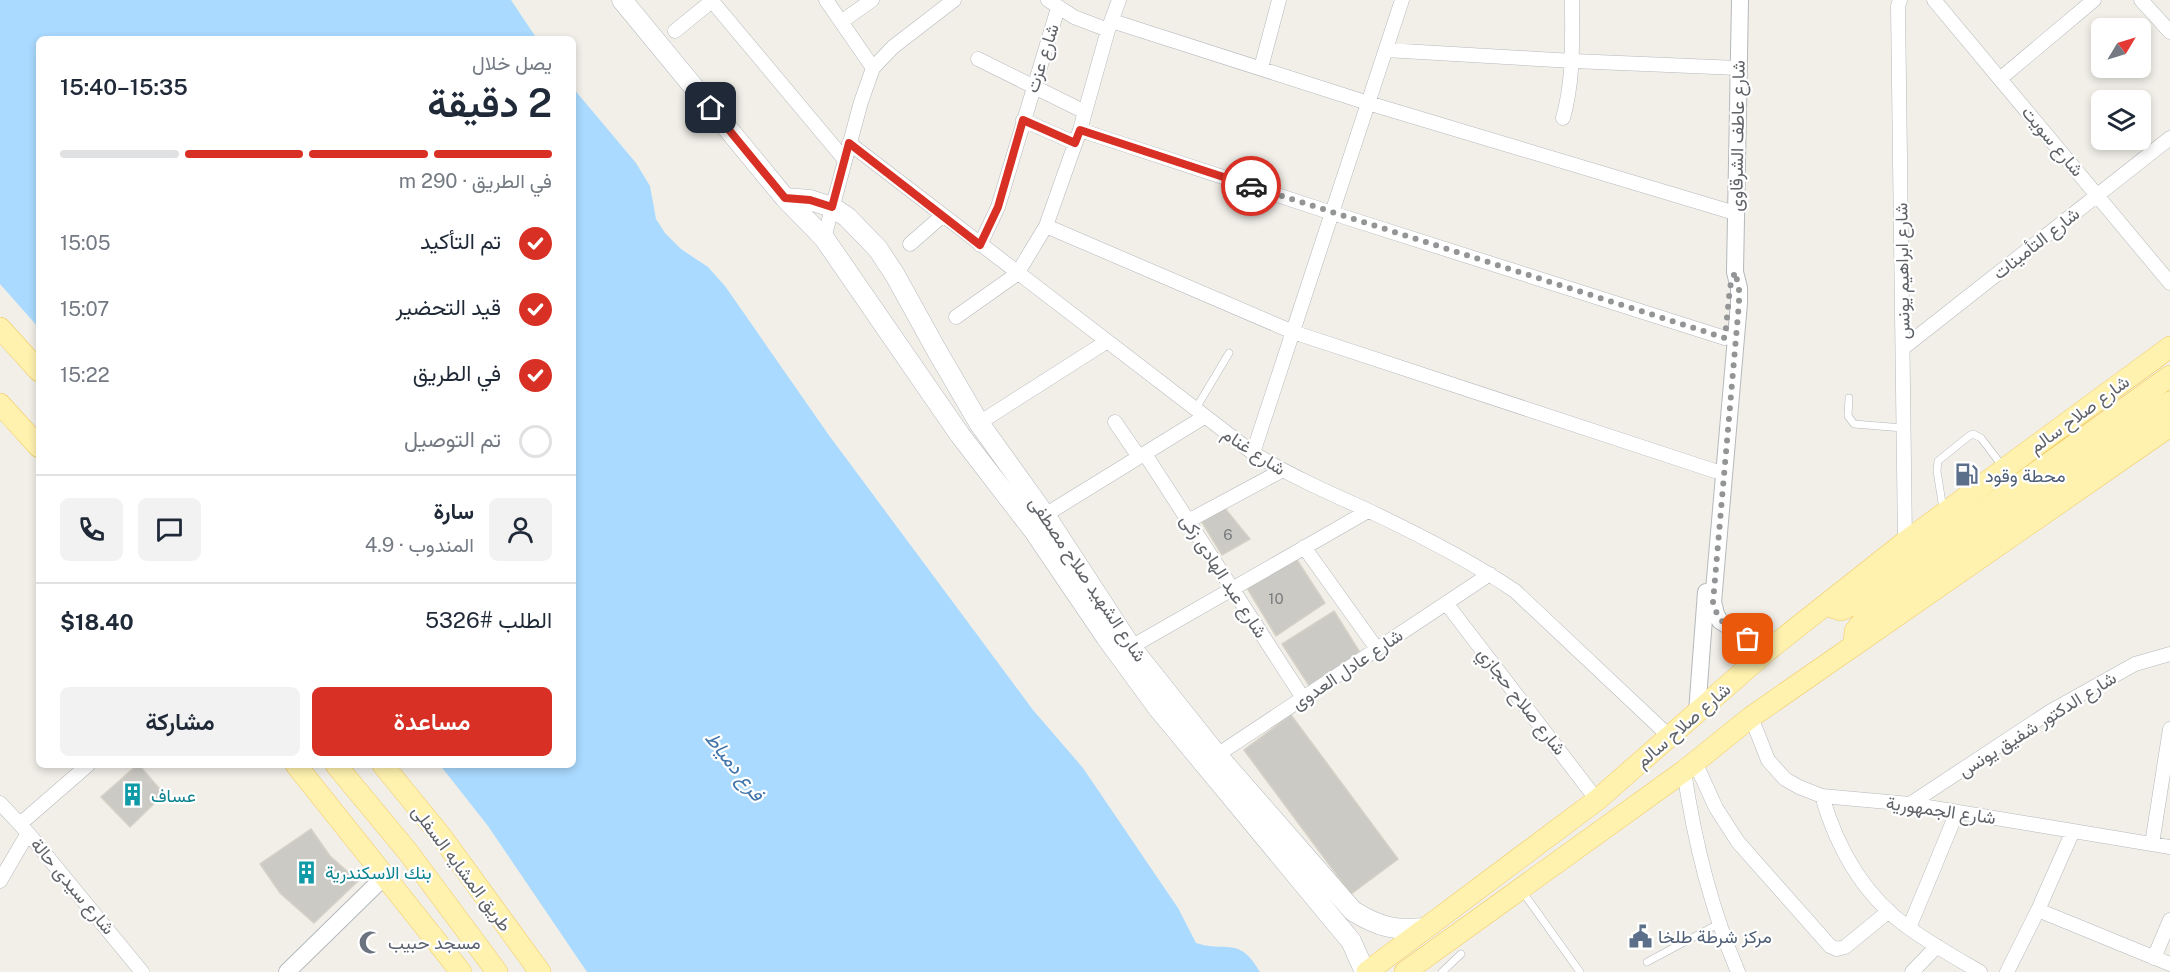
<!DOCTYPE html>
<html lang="ar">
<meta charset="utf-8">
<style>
:root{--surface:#fff;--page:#f2f2f3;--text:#1f2937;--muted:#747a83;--line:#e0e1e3;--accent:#d93025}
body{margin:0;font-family:"Public Sans",Vazirmatn,sans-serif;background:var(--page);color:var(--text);direction:rtl;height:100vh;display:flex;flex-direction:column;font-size:22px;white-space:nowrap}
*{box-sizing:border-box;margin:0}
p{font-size:20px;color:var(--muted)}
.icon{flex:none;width:33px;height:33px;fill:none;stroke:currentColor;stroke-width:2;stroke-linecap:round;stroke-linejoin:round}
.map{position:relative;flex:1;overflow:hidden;direction:ltr}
.details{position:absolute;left:36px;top:36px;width:540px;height:732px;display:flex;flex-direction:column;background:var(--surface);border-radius:9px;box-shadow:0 3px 9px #0003;direction:rtl}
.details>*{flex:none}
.needle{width:39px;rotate:52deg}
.controls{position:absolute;left:2091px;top:18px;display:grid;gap:12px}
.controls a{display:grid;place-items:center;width:60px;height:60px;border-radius:9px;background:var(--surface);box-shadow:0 3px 9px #0003;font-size:30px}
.pin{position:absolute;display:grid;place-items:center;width:51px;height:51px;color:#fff;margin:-26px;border-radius:12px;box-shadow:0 3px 9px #0006}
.courier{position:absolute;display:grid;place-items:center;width:60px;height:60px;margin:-30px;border:4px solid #d93025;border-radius:50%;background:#fff;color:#222;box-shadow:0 2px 8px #0007}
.overview em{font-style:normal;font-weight:600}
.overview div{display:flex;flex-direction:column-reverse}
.overview{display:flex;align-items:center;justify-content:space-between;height:102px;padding:0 24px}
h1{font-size:39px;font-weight:600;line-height:45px}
.bar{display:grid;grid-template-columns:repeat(4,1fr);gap:9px 6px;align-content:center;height:72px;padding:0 24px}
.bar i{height:8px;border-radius:4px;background:var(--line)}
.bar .selected{background:var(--accent)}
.bar p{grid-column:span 4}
.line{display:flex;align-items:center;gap:15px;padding:0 24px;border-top:2px solid var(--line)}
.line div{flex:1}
.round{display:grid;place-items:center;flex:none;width:63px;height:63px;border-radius:9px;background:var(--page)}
ol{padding:0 24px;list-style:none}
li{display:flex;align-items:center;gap:18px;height:66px}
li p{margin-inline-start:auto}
li .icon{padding:6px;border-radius:50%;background:var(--accent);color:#fff;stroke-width:4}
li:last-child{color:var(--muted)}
li i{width:33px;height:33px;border:3px solid var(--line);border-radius:50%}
.cta{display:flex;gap:12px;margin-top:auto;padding:12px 24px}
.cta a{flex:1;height:69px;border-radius:9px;background:var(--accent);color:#fff;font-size:24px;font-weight:600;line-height:69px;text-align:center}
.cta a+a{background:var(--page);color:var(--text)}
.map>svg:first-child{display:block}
.water{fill:#aadaff}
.building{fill:#cccac5;stroke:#d6d1c6;stroke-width:1.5}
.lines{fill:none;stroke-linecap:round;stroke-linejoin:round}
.service-casing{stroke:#b5b8bc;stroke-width:8}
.minor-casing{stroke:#b5b8bc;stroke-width:15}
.tertiary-casing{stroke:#b5b8bc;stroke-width:18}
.secondary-casing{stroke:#b6babf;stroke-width:21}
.primary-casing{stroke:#f2c960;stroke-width:22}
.service{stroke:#fff;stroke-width:7}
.minor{stroke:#fff;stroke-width:14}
.tertiary{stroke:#fff;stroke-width:16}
.secondary{stroke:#fff;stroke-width:20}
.primary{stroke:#fff2af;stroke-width:21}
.done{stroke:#929495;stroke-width:6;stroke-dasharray:0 10.8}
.route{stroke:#d93025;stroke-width:8}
.labels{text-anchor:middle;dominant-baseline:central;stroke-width:4.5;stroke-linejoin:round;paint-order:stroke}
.number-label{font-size:15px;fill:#7a7d7f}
.street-label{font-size:18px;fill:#5f6368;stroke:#fff}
.service-label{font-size:18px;fill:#4e5e75;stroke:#fff;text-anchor:start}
.culture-label{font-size:18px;fill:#0d838f;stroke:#fff;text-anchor:start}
.worship-label{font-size:18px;fill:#5b616d;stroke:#fff;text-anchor:start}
.water-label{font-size:20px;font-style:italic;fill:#4174aa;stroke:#fff}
</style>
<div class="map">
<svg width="2170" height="972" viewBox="0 0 2170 972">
<rect width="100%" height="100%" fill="#f1efe8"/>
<path class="water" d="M0,0H511L537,39H39V328L0,284Z
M573,88L636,163L650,186L656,219L665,233L681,249L708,267L725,286L828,434L1033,710L1083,768L1178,908L1196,943C1226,953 1239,935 1260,972H587L488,826L440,765H573Z"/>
<path class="building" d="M1223,506L1250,539L1222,555L1200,519Z
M1297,560L1325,603L1276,636L1247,588Z
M1334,611L1361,654L1310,687L1282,644Z
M1291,715L1398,859L1351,894L1244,750Z
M137,765H139L164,794L130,827L101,797Z
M311,829L330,856L358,881L314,923L280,893L260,864Z"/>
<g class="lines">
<defs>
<path id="service" d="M1849,398L1848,416L1854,424L1903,428
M1195,410L1229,353
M1943,509L1937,471L1938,461L1969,436L1973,434L1981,438L2003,467
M1522,891L1580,972
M1647,962L1720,923
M1442,972L1461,954"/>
<path id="minor" d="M826,0L873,68
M1048,0L1074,17L1108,30
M1900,0L1898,6L1905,542
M1934,0L2170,283
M2141,0L2170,32
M712,1L845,160
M1112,21L1368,103L1735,213
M841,22L872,0
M675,31L713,0
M1386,50L1573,61L1738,68
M978,59L1085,112
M1261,68L1279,0
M2001,78L2094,0
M1563,118C1574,79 1572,40 1572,0
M1023,120L1075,143
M1080,130L1332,213L1725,338
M849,143L1253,453C1289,475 1327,492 1365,509C1416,533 1468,559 1515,591L1669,736
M1046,226L1293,332L1715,471
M824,238L861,102L873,68L893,47L954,0
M910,244L942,216
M980,245L998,207L1058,8
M956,317L1017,274L1046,226L1080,130L1108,30L1119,0
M1903,348L2170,138
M1115,422L1139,457
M979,423L1106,342
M1253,453L1402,0
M1145,454L1303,698
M1045,515L1204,417
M1188,521L1281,471
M1304,547L1377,649
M1446,603L1597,800
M1131,647L1368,511
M1751,717L1768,760L1785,779L1799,787L1822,796L1910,804L2170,847
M1211,759L1490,574
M1695,762L1716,808L1738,842L1830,946L1837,949L1845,947L1889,911
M1684,771C1694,839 1711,909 1738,972
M1822,796C1837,848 1864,896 1909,928C1931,944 1956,958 1980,972
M0,803L28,833L142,972
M1910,804L2051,711L2135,664L2170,654
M20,824L88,765
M2152,844L2170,729
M0,881L28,833
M2038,910L2170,964
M1909,928L1957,812
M2154,958L2170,920
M1912,972L1937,946
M2007,972L2038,910L2073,831"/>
<path id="tertiary" d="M1740,0L1735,272L1739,288V303L1713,602L1716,614L1720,621L1767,651
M1697,712L1706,592
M287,972L384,877"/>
<path id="secondary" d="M622,0L785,198L824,238L960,435L1034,531L1106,637L1158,708L1341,929L1351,941L1365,972
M785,198L810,200L832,207L847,217L878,249L895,275L937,351L979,423L1045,515L1131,647L1217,755L1353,911C1379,927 1395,931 1425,928"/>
<path id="primary" d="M0,328L39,371
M0,404L39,447
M1826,605L1841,610L1852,605L2170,376
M1854,645L1855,631L1863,621L2170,402
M296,765L461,972
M336,765L408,852L497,972
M383,765L441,836L540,972
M1367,972L1597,800L1767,651L1905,542L2170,347
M1405,972L1684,771L1751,717L2170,426"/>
</defs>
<use href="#service" class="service-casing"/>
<use href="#minor" class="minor-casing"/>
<use href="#tertiary" class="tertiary-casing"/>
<use href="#secondary" class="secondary-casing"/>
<use href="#primary" class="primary-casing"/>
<use href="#service" class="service"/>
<use href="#minor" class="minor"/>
<use href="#tertiary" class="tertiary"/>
<use href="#secondary" class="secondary"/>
<use href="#primary" class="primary"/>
</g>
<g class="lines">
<path class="done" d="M1251,186L1725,338L1730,287L1735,272L1739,288V303L1713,602C1718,624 1730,628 1748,639"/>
<path class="route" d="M711,108L785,198L810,200L832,207L849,143L980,245L998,207L1023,120L1075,143L1080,130L1251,186"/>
</g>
<defs>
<symbol id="fuel-bare" viewBox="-9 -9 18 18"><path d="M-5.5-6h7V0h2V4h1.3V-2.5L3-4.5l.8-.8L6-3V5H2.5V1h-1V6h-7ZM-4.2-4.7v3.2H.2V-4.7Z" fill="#5c6f8a" stroke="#fff" stroke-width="2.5" paint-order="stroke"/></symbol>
<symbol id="building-bare" viewBox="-9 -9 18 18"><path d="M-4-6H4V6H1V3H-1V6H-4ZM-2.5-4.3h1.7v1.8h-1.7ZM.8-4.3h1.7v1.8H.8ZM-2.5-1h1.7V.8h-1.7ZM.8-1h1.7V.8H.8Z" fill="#0f9aa8" stroke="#fff" stroke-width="2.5" paint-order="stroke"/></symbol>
<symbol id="civic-bare" viewBox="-9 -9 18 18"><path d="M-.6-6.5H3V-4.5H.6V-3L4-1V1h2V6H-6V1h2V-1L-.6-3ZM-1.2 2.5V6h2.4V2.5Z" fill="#5c6f8a" stroke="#fff" stroke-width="2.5" paint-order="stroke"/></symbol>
<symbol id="mosque-bare" viewBox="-9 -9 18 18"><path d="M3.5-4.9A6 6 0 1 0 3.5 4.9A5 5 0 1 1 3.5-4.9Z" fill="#6b7280" stroke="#fff" stroke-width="2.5" paint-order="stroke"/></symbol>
</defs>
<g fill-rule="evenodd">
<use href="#fuel-bare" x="1950" y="458" width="33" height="33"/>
<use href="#building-bare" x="116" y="778" width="33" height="33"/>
<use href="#building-bare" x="290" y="856" width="33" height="33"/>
<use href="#civic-bare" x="1624" y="920" width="33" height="33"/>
<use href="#mosque-bare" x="354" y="926" width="33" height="33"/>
</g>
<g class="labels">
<g class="number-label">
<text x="1228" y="534">6</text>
<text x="1276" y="598">10</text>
</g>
<g class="street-label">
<text transform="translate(1042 58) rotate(-72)">شارع عزت</text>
<text transform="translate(1737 136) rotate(-89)">شارع عاطف الشرقاوى</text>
<text transform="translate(2053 141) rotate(50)">شارع سويت</text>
<text transform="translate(2036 243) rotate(-38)">شارع التأمينات</text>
<text transform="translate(1902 271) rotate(-91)">شارع ابراهيم يونس</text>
<text transform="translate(2079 414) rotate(-36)">شارع صلاح سالم</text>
<text transform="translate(1254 451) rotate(33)">شارع غنام</text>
<text transform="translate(1224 576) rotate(57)">شارع عبد الهادى زكى</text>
<text transform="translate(1088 579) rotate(56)">شارع الشهيد صلاح مصطفى</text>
<text transform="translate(1347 669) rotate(-34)">شارع عادل العدوى</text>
<text transform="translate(1522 701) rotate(52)">شارع صلاح حجازي</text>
<text transform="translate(2037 724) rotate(-32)">شارع الدكتور شفيق يونس</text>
<text transform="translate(1683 725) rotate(-41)">شارع صلاح سالم</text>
<text transform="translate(1941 810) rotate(8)">شارع الجمهورية</text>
<text transform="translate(462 868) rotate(53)">طريق المشايه السفلى</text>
<text transform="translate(73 886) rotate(50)">شارع سيدى حالة</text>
</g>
<g class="service-label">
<text x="1985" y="475">محطة وقود</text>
<text x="1658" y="936">مركز شرطة طلخا</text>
</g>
<g class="culture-label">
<text x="151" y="795">عساف</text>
<text x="325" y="872">بنك الاسكندرية</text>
</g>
<g class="worship-label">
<text x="388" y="942">مسجد حبيب</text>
</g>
<g class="water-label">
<text transform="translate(735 766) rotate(52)">فرع دمياط</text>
</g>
</g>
</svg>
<div class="controls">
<a><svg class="needle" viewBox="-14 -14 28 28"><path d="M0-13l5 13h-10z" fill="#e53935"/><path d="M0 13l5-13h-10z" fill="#747a83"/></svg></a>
<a><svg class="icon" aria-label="layers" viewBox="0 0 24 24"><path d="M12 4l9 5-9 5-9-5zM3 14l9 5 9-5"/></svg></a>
</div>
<div class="pin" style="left:1748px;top:639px;background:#ea580c"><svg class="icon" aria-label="bag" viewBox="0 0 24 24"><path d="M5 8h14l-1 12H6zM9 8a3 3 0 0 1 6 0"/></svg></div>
<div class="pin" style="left:711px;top:108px;background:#1f2937"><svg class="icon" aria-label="home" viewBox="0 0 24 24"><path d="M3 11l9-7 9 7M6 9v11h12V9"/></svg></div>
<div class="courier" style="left:1251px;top:186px"><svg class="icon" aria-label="car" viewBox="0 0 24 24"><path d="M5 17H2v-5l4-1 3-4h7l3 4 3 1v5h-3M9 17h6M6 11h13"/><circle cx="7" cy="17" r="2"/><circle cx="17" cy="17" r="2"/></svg></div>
<section class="details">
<div class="overview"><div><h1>2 دقيقة</h1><p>يصل خلال</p></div><em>15:35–15:40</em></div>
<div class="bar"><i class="selected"></i><i class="selected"></i><i class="selected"></i><i></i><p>في الطريق · 290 m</p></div>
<ol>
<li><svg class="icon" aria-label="check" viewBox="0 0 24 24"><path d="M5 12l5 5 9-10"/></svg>تم التأكيد<p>15:05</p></li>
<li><svg class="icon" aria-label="check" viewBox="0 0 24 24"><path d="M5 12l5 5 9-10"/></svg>قيد التحضير<p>15:07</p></li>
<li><svg class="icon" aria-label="check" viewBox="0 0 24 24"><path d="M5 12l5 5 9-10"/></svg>في الطريق<p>15:22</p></li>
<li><i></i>تم التوصيل</li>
</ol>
<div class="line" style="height:108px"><a class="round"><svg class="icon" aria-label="person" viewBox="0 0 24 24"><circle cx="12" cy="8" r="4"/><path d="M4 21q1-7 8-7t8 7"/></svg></a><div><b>سارة</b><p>المندوب · 4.9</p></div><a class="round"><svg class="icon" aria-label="chat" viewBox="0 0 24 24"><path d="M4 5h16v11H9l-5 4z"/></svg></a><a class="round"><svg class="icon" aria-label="phone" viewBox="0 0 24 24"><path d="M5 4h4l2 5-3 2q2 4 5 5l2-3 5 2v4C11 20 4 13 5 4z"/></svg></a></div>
<div class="line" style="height:78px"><div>الطلب #5326</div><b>$18.40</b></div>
<div class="cta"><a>مساعدة</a><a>مشاركة</a></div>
</section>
</div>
